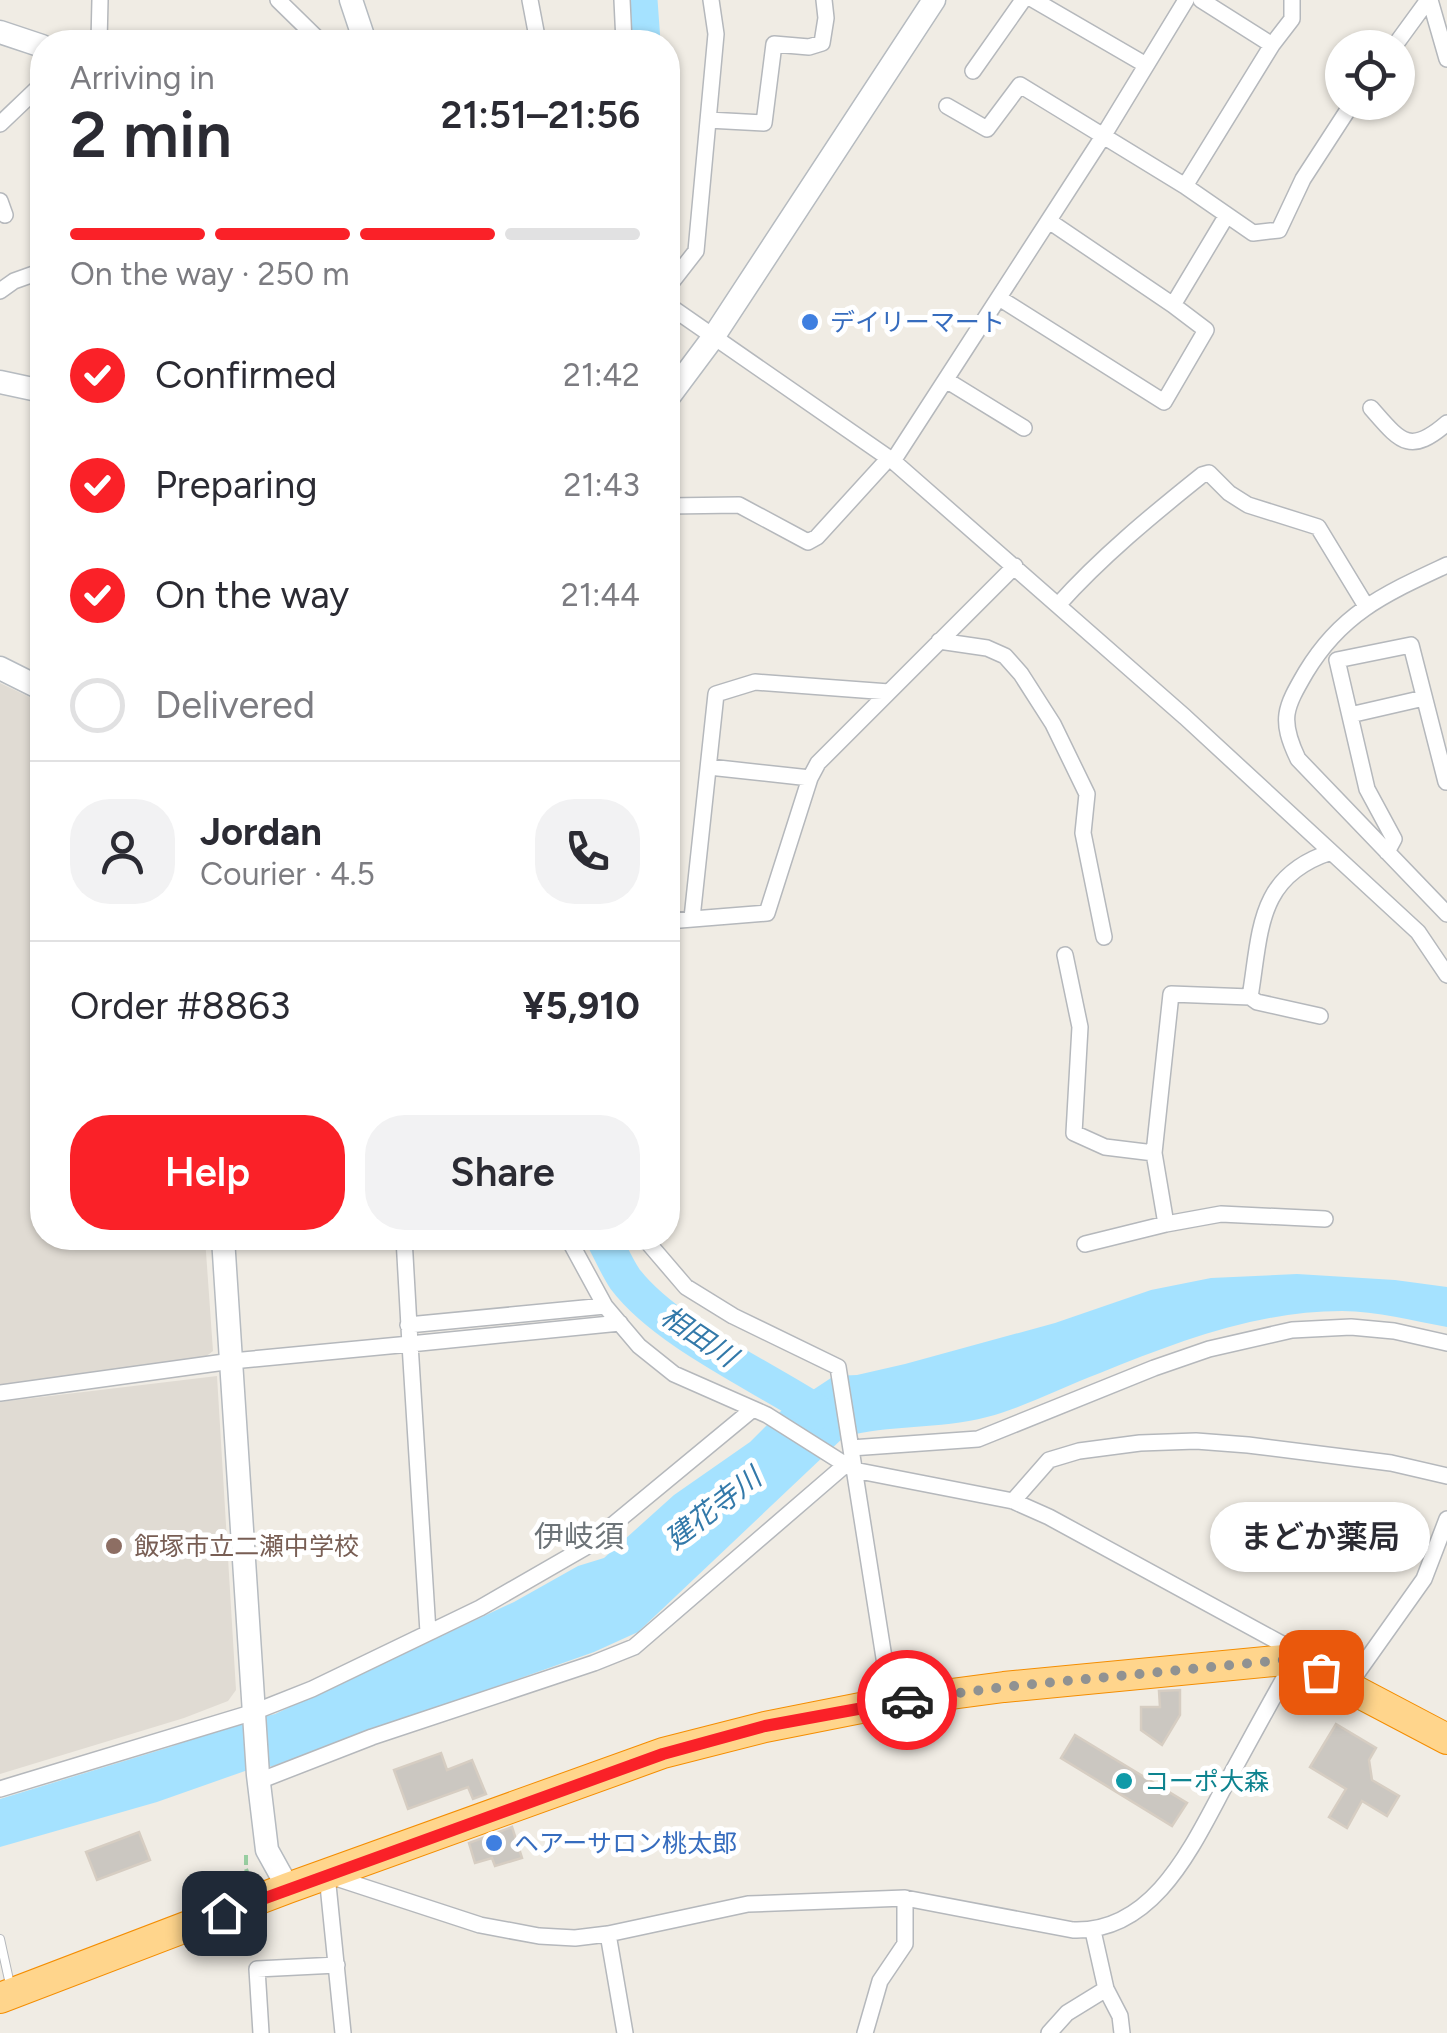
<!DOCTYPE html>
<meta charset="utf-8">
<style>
:root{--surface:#fff;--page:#f2f2f3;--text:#2b2b33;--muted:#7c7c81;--line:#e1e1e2;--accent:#fa2128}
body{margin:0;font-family:Figtree,"Noto Sans JP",sans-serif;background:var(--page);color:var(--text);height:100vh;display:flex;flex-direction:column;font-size:38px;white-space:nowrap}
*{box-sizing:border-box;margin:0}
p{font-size:32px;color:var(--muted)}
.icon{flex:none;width:55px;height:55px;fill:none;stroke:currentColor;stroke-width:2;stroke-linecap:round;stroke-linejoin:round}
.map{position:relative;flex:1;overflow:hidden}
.side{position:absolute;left:30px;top:30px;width:650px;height:1220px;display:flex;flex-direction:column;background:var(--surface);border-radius:40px;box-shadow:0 2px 8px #0004}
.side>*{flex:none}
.fabs{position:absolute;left:1325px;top:30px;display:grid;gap:20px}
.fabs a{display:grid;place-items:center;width:90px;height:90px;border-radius:50%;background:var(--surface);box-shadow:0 2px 8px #0004;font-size:50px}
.pin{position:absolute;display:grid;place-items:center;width:85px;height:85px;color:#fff;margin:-42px;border-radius:20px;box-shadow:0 5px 15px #0006}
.courier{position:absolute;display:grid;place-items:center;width:100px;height:100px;margin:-50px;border:8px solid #fa2128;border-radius:50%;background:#fff;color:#222;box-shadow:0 2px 12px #0007}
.bubble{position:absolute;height:70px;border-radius:35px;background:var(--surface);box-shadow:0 2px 8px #0004;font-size:32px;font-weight:600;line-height:70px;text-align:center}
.overview em{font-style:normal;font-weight:600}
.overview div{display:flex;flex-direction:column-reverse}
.overview{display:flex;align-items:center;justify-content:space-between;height:170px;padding:0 40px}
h1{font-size:65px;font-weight:600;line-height:75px}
.bar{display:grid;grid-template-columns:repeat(4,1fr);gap:15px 10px;align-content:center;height:120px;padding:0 40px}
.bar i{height:12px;border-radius:8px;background:var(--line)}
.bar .current{background:var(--accent)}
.bar p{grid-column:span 4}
.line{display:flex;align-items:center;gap:25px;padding:0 40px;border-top:2px solid var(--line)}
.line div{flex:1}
.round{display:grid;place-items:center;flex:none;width:105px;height:105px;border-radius:40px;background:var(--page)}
ol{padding:0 40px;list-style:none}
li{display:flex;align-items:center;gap:30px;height:110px}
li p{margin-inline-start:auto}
li .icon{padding:10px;border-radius:50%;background:var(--accent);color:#fff;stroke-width:4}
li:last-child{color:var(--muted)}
li i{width:55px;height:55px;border:5px solid var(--line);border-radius:50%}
.action{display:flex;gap:20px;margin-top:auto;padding:20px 40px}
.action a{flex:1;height:115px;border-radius:40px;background:var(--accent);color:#fff;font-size:40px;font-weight:600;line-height:115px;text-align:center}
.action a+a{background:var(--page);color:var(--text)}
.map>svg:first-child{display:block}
.education{fill:#e0dbd3}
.water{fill:#a5e2ff}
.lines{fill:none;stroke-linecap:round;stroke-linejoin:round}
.river{stroke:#a5e2ff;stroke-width:35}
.building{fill:#cbc7c1;stroke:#d6cdc2;stroke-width:2.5}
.lane-casing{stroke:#b5b8bc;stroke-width:10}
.street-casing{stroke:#b5b8bc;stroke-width:18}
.secondary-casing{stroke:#b6bbc0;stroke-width:25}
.highway-casing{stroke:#f48d00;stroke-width:32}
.path{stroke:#98cea1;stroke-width:4;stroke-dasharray:10 5;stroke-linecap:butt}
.lane{stroke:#fff;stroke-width:8}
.street{stroke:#fff;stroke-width:15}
.secondary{stroke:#fff;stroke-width:22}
.highway{stroke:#ffd58c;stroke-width:30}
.path-bridge{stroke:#98cea1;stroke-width:4;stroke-dasharray:10 5;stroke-linecap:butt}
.done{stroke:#909292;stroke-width:10;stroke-dasharray:0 18}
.route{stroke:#fa2128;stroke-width:12}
.shop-dot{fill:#3f7fe0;stroke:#fff;stroke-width:4}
.education-dot{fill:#8d6e63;stroke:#fff;stroke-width:4}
.culture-dot{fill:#0f9aa8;stroke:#fff;stroke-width:4}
.labels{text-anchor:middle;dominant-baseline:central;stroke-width:10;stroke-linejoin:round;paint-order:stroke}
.shop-label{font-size:25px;fill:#366cbe;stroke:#fff;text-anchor:start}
.education-label{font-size:25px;fill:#785e54;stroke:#fff;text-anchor:start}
.culture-label{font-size:25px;fill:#0d838f;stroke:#fff;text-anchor:start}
.water-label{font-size:28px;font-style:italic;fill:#3379a9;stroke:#fff}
.quarter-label{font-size:30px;fill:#6d7478;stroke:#fff}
</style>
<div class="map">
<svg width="1447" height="2033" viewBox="0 0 1447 2033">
<rect width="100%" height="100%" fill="#f0ece4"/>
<path class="education" d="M0,683L42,703V1238H205L213,1351L204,1358L0,1387Z
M217,1376L236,1690L228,1701L184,1718L0,1774V1402Z"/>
<path class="water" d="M1297,1274L1395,1280L1447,1287V1327C1413,1321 1377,1311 1342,1311C1257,1311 1177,1342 1100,1373C1063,1387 1025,1407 987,1417C939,1430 888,1424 844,1437L638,1632L594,1652L273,1766L245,1771L157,1802L0,1847V1799L170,1747L235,1724L275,1714L514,1602L578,1566L604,1558L674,1495L750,1442L781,1411L834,1376L857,1375L905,1364L1055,1323L1151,1290L1211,1278Z"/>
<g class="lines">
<path class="river" d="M640,0L643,42
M603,1238C610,1251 617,1267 625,1279C665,1332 760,1375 817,1412"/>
</g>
<path class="building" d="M1180,1690V1715L1162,1745L1141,1730V1707H1160L1159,1691Z
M1336,1724L1376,1748L1369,1760L1372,1780L1399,1796L1387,1816L1362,1801L1347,1828L1329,1817L1346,1789L1310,1767Z
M1075,1735L1187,1803L1172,1826L1061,1758Z
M441,1753L447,1770L472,1760L486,1794L473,1799L468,1787L408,1809L394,1770Z
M512,1827L522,1858L495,1866L492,1858L475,1863L469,1843Z
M139,1832L150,1860L97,1880L86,1852Z"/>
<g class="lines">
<defs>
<path id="lane" d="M0,1939L11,1989"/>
<path id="street" d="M278,0L321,42
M530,0L538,42
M622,0L624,42
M1034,0L1146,65
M1201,0L1272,45
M1430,0L1447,59
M99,42L100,0
M1393,48L1428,0
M973,71L1023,0
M947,106L987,129L1020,85L1185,186L1253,233L1279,230L1303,179L1353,102
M708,120L764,123L774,44L809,47L822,43L826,18L824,0
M0,124L42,84
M1185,186L1272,45L1292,19V0
M0,201L5,215
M1049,221L1173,305
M668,287L696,251L716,34L711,0
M0,291L14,281L42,271
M999,298L1164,402L1206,330L1173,305L1227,215
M668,305L893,461L1185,717L1418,932L1447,975
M946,380L1024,428
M1371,408C1400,441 1409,456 1447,423
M893,461L1102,138L1186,0
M668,506L739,505L808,542L817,537L889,458
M1447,565C1387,593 1342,612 1306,672C1285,708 1279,719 1298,759L1447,914
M1058,605C1101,557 1152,515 1202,475L1209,473L1229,493L1248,505L1318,527L1366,606
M939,641L987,648L1005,656L1021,674L1053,724L1087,794L1083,833L1104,937
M1350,715L1424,698
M709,767L810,778
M1387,852L1394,839L1367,789L1337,660L1411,645L1446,782
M692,918L716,694L755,682L889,692
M668,921L767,913L810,778L818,763L1015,566
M1065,955L1080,1027L1074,1133L1105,1147L1154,1153
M1250,997L1257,1002L1320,1016
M1325,1219L1221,1214L1166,1224L1154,1153L1171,994L1250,997C1261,930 1257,876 1331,852
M644,1238L686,1287L733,1316L838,1367L891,1702
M1085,1244L1166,1224
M408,1325L605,1306
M0,1393L232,1361L410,1344L404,1238
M851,1448L978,1439L1154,1368L1209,1349L1292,1330L1351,1327L1394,1331L1447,1343
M1013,1501L1049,1460L1079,1451L1140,1443L1196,1441L1248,1445L1391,1463L1447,1476
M428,1632L410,1344L620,1323
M1348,1686L1424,1579L1447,1519
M259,1781L372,1737L594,1663L634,1647L844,1466
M0,1789L254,1712L312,1689L480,1608L586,1547L753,1409
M1093,1931L1106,1989L1120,2016L1122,2033
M608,1934L625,2033
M261,2033L257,1969L337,1965
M343,2033L327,1875L480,1925L539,1936L575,1938L608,1934L748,1904L905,1898L1073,1930C1156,1933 1194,1842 1228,1780C1250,1740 1272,1699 1295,1659L1284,1645L1049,1517L1013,1501L854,1470L767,1415L674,1374L639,1346L605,1306L568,1238
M865,2033L880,1981L905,1944V1898
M1049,2033L1067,2013L1106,1989"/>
<path id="secondary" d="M351,0L365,42
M0,32L42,46
M0,382L42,391
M668,398L712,339L934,0
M0,668L42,689
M223,1238L258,1775L267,1850L288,1888"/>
<path id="highway" d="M0,1998L288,1888L663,1753L765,1727L891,1702L1004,1687L1295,1659L1447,1739"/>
</defs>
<use href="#lane" class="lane-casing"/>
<use href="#street" class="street-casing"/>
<use href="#secondary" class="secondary-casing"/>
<use href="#highway" class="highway-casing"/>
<path class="path" d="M246,1855V1869"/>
<use href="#lane" class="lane"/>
<use href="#street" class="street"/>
<use href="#secondary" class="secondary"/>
<use href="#highway" class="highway"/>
<path class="path-bridge" d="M246,1869L262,1913"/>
</g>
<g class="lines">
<path class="done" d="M907,1700L1004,1687L1294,1659L1321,1672"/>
<path class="route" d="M224,1913L663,1754L765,1726L907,1700"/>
</g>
<g class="shop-dot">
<circle cx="810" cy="322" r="10"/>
<circle cx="494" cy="1843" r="10"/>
</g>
<circle class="education-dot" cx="114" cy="1546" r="10"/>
<circle class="culture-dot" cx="1124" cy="1781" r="10"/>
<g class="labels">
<g class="shop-label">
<text x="830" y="322">デイリーマート</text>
<text x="514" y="1843">ヘアーサロン桃太郎</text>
</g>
<g class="education-label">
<text x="134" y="1546">飯塚市立二瀬中学校</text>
</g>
<g class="culture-label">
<text x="1144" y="1781">コーポ大森</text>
</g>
<g class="water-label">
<text transform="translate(699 1336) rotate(34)">相田川</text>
<text transform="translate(713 1508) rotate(-38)">建花寺川</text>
</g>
<g class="quarter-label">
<text x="579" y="1536">伊岐須</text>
</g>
</g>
</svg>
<div class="fabs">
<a><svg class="icon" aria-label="locate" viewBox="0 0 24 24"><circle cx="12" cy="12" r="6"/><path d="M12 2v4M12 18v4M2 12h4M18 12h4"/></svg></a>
</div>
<div class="pin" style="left:1321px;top:1672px;background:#ea580c"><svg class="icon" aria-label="bag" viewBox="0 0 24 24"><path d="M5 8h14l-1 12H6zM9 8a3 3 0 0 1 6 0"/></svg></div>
<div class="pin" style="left:224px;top:1913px;background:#1f2937"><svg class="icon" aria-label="home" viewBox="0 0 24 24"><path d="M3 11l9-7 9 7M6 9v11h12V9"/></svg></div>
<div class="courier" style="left:907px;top:1700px"><svg class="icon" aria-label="car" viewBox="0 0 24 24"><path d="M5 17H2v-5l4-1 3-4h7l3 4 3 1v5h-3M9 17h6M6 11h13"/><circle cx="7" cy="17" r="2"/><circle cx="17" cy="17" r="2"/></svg></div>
<div class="bubble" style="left:1210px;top:1502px;width:220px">まどか薬局</div>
<section class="side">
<div class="overview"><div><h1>2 min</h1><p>Arriving in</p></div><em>21:51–21:56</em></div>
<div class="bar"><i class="current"></i><i class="current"></i><i class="current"></i><i></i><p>On the way · 250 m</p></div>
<ol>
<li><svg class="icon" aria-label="check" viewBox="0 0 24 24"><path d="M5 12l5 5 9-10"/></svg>Confirmed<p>21:42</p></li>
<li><svg class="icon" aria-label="check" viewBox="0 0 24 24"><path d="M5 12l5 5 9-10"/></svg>Preparing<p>21:43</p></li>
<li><svg class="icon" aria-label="check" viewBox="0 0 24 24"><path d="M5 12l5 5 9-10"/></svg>On the way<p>21:44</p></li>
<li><i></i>Delivered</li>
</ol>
<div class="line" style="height:180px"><a class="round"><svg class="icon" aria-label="person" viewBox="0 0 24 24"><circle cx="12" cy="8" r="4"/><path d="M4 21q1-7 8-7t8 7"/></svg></a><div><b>Jordan</b><p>Courier · 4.5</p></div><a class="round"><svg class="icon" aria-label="phone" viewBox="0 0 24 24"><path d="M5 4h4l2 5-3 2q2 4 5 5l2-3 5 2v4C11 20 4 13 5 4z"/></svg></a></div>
<div class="line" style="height:130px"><div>Order #8863</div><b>¥5,910</b></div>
<div class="action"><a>Help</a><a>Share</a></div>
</section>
</div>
